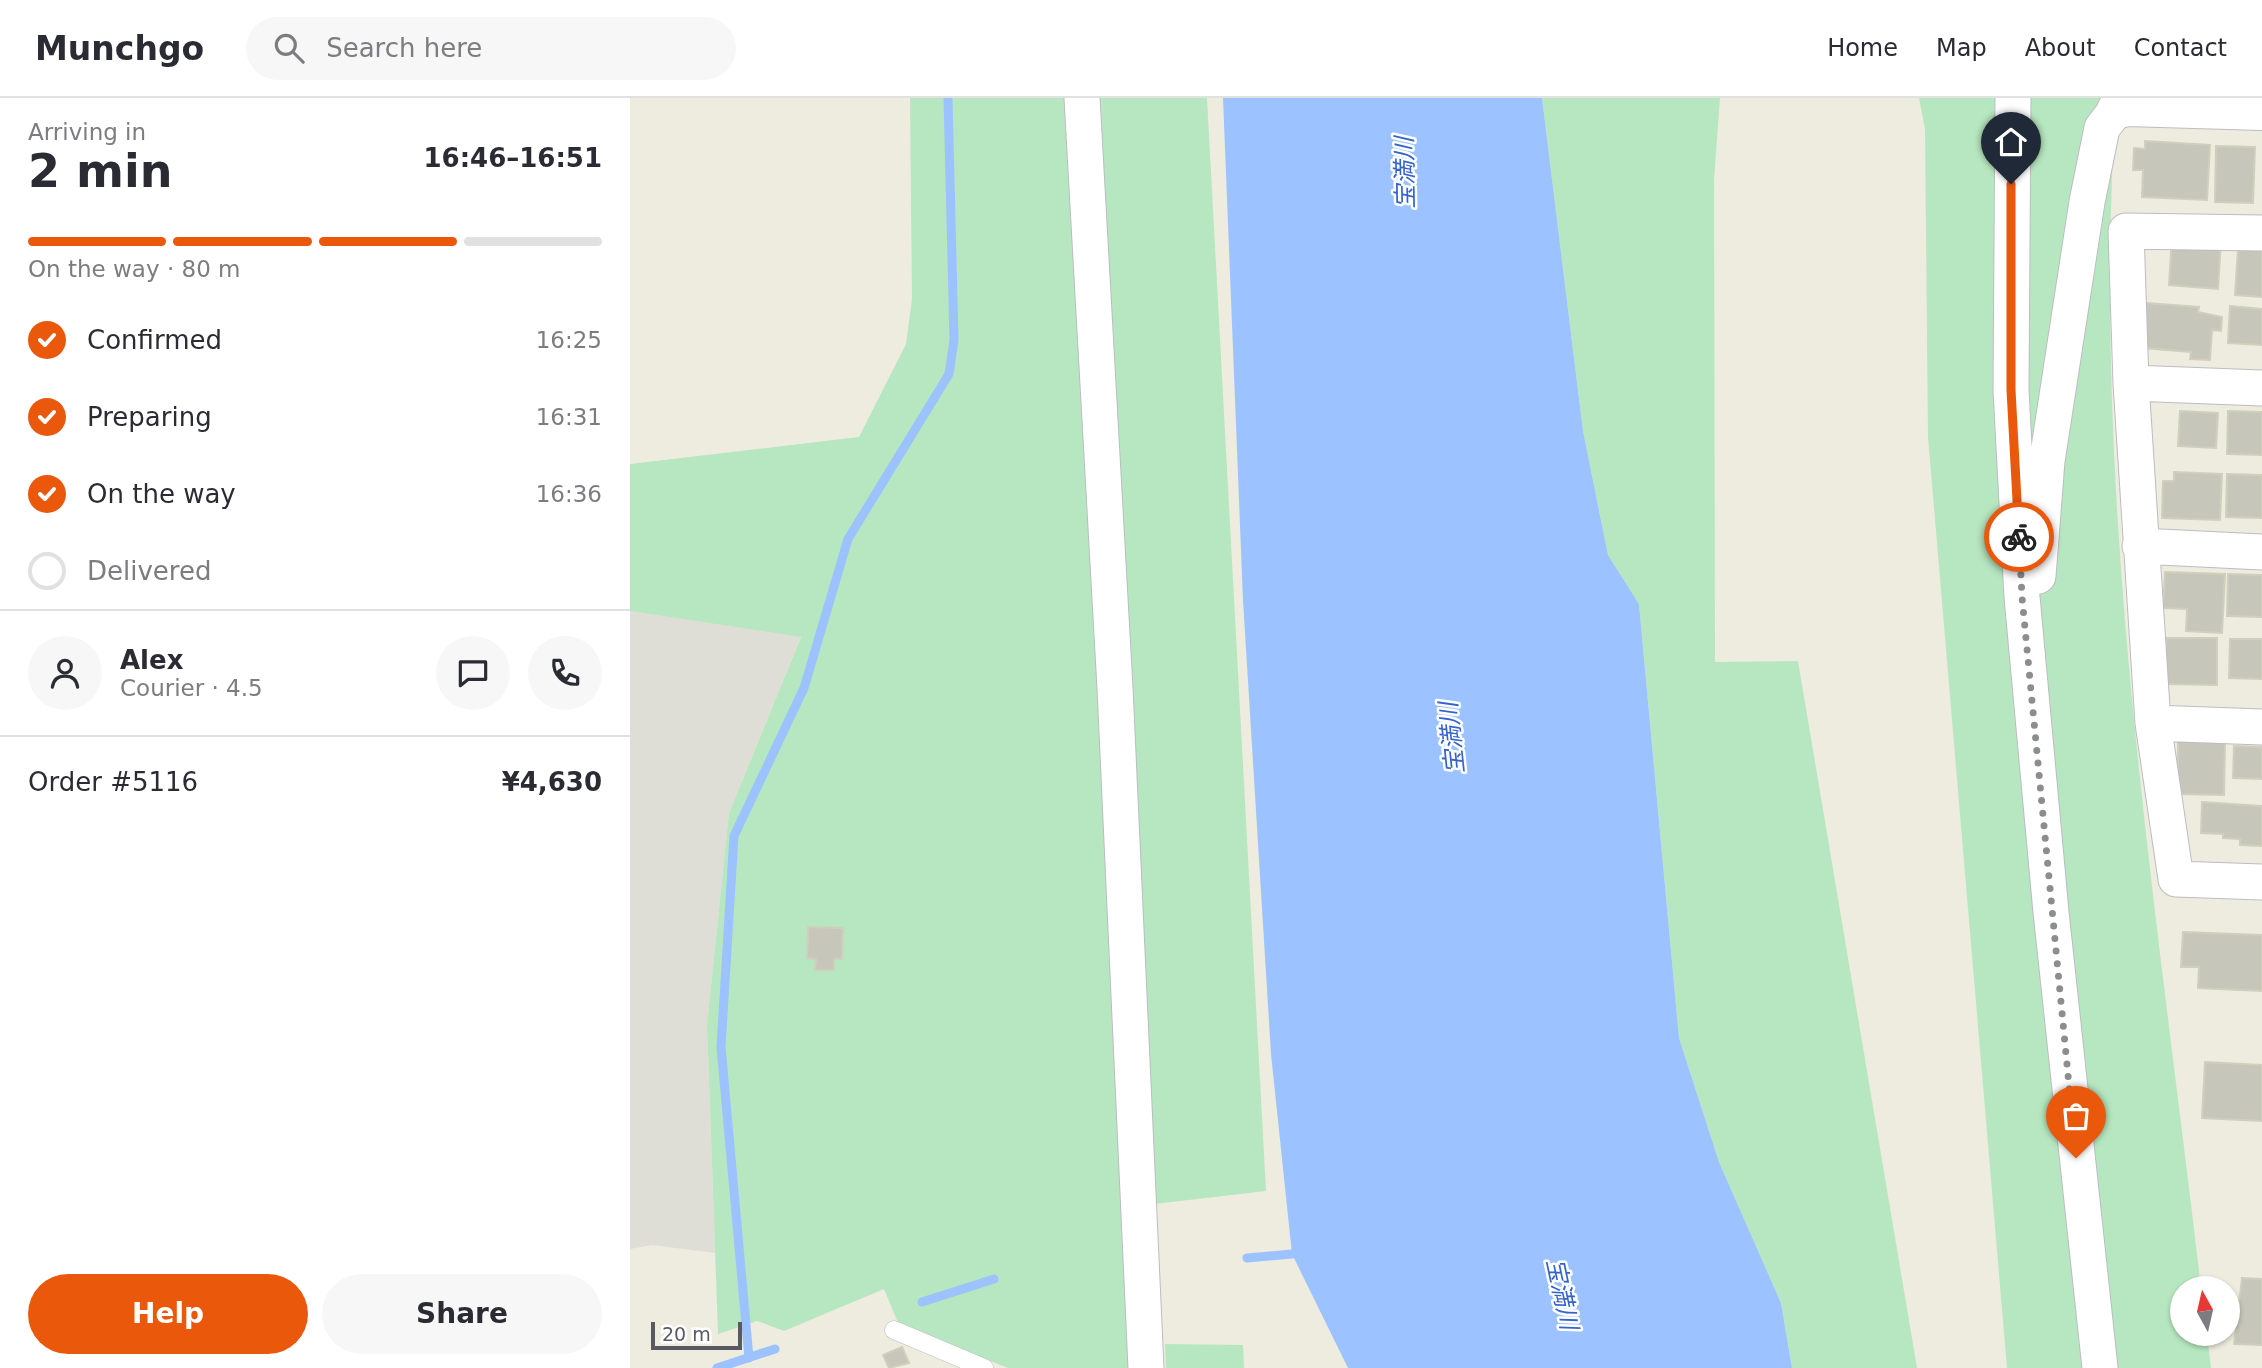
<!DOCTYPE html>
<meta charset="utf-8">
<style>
:root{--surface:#fff;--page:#f7f7f7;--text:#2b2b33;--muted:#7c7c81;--line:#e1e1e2;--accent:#ea580c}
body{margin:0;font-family:"DejaVu Sans","Noto Sans JP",sans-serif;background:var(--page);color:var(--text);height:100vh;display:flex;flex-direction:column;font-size:26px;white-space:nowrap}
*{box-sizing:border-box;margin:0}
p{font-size:23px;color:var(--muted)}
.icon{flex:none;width:38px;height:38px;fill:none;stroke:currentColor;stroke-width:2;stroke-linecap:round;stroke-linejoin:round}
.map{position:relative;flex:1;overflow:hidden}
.details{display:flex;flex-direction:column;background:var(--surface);width:630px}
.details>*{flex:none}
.needle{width:46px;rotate:352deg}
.tools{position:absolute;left:1540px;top:1178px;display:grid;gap:14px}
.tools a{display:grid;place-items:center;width:70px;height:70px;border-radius:50%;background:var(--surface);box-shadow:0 2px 5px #0004;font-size:35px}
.scale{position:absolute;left:21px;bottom:18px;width:91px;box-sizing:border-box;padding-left:7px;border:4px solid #575a61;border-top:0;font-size:19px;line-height:24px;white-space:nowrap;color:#575a61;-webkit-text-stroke:5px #fff;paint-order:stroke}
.pin{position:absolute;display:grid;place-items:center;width:60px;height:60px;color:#fff;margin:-72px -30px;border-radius:50% 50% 50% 0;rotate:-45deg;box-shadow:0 0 7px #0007}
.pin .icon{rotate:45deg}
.courier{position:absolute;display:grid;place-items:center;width:70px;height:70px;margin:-35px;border:5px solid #ea580c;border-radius:50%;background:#fff;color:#222;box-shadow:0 2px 9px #0007}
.summary em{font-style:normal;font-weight:700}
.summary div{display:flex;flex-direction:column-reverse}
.summary{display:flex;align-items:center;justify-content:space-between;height:119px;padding:0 28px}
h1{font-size:46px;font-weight:700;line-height:52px}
.bar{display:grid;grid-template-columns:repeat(4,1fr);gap:10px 7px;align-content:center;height:84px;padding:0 28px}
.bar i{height:9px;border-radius:5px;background:var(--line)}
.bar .current{background:var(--accent)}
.bar p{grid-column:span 4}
.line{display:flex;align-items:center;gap:18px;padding:0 28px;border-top:2px solid var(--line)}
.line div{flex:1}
.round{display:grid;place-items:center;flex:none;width:74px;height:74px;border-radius:37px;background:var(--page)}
ol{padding:0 28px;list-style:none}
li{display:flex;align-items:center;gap:21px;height:77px}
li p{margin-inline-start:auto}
li .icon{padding:7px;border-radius:50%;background:var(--accent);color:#fff;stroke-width:4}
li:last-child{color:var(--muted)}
li i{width:38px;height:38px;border:4px solid var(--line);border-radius:50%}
.primary-button{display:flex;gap:14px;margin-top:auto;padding:14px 28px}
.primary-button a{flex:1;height:80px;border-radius:42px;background:var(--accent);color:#fff;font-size:28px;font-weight:700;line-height:80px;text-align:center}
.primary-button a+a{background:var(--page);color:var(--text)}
header{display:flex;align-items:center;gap:42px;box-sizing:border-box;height:98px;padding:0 35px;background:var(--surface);border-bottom:2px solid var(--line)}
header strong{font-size:33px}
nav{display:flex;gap:38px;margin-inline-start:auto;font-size:24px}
.search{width:490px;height:63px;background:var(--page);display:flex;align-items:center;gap:18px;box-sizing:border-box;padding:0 24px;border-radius:38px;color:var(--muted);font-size:26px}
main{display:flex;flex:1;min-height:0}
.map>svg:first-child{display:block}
.industrial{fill:#dfded6}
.green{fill:#b7e7c0}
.water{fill:#9cc2ff}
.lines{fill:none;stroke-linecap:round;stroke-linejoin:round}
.stream{stroke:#9cc2ff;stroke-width:9}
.building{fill:#c7c6bb;stroke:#d1cfbc;stroke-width:2}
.service-casing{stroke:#bcbdc4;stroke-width:19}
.minor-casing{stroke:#bcbdc4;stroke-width:37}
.tertiary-casing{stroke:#bcbdc4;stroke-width:40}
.service{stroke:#fff;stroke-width:18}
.minor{stroke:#fff;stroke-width:35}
.tertiary{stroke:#fff;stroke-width:38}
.done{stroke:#8c8d8d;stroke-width:7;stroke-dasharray:0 12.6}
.route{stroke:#ea580c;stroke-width:9}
.labels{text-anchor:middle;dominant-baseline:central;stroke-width:5;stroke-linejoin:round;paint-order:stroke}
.water-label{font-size:24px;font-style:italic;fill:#3563cc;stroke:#fff}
</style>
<header>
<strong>Munchgo</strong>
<div class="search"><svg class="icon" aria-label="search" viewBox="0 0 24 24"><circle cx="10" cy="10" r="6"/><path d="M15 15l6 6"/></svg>Search here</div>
<nav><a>Home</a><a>Map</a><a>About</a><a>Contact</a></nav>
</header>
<main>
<section class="details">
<div class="summary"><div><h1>2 min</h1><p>Arriving in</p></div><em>16:46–16:51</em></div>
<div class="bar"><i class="current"></i><i class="current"></i><i class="current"></i><i></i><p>On the way · 80 m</p></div>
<ol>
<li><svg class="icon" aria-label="check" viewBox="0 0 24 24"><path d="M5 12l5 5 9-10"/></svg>Confirmed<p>16:25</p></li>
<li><svg class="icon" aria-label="check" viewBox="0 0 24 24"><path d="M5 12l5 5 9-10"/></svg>Preparing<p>16:31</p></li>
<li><svg class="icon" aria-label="check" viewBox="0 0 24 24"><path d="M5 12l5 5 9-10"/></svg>On the way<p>16:36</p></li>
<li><i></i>Delivered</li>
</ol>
<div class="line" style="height:126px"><a class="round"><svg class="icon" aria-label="person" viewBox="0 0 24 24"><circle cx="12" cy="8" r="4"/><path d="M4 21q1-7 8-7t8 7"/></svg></a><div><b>Alex</b><p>Courier · 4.5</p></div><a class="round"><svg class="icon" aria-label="chat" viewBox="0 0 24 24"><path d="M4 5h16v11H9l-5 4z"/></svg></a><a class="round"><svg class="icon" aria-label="phone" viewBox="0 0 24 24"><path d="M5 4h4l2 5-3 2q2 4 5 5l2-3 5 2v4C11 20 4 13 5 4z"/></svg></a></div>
<div class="line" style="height:91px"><div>Order #5116</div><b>¥4,630</b></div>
<div class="primary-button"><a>Help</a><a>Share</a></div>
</section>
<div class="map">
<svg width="1632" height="1270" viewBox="0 0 1632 1270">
<rect width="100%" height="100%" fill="#edecde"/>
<path class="industrial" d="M0,513L171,538L99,715L77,928L85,1155L22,1147L0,1151Z"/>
<path class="green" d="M280,0H577L636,1093L524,1106L499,1270H378L269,1227L254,1191L154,1233L127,1223L88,1236L77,927L99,715L171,539L0,513V366L229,339L276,246L282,201Z
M912,0H1090L1084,82L1085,564L1168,563L1287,1270H1162L1151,1205L1089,1064L1049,940L1009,506L978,457L953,333Z
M1289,0H1486C1460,399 1525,795 1571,1190H1552V1236H1577L1581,1270H1377L1298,339L1295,31Z
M535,1246L613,1247L614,1270H536Z"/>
<path class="water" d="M593,0H912L953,333L978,457L1009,506L1049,940L1089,1064L1151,1205L1162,1270H718L662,1156L641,956L613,502Z"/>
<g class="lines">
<path class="stream" d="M617,1160L662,1156
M292,1204L364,1181
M119,1260L91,949L104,738L174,590L218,441L319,276L324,242L318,0
M87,1270L145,1251"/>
</g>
<path class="building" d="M1515,43L1580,47L1577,102L1512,99L1513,72H1503L1504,50L1515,51Z
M1586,48L1625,49L1623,105L1585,104Z
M1542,139L1591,142L1588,191L1539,187Z
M1608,150L1632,151V199L1605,197Z
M1516,205L1569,209L1568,214L1592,219L1591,233L1582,232L1580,262L1560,261L1561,254L1513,250Z
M1600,208L1632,211V247L1598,245Z
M1550,313L1588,315L1586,350L1548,348Z
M1598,313L1632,314V357L1597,356Z
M1544,374L1592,376L1590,422L1532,420L1533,383H1544Z
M1597,376L1632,377V420L1596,419Z
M1535,474L1595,476L1592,535L1556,533L1557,511L1533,510Z
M1598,476L1632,477V519L1597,518Z
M1536,540H1587V587L1536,586Z
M1600,541H1632V581L1599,580Z
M1548,642L1595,643L1594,697L1548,696Z
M1604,648L1632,649V681L1603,680Z
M1572,704L1632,708V748L1610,747V741L1593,740V736L1571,735Z
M178,829L213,830L212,861H204V872H185L186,861L177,860Z
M1553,834L1632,837V893L1568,890L1569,869H1551Z
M1575,964L1632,967V1023L1572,1020Z
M1612,1180L1632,1181V1247L1604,1246Z
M272,1249L279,1265L259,1270L253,1257Z"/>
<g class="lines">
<defs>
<path id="service" d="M264,1232L354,1270"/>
<path id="minor" d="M452,0L485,590L516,1270
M1383,0L1381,292L1392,499L1421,814L1470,1270
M1632,135L1496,133L1501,285L1523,625L1546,781L1632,784
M1501,285L1632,290
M1510,448L1632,454
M1408,478L1417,363L1457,104L1472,30L1486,12
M1523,625L1632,629"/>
<path id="tertiary" d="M1486,12L1497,9L1632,13"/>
</defs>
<use href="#service" class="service-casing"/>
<use href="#minor" class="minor-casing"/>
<use href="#tertiary" class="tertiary-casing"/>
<use href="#service" class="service"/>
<use href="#minor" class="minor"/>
<use href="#tertiary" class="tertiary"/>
</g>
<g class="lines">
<path class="done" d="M1389,439L1392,499L1446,1060"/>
<path class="route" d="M1381,86V292L1389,439"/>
</g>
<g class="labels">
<g class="water-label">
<text transform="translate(775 75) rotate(-91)">宝満川</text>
<text transform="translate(822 640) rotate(-96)">宝満川</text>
<text transform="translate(932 1196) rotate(78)">宝満川</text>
</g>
</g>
</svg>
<div class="tools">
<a><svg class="needle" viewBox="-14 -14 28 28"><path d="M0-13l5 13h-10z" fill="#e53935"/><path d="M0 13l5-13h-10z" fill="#7c7c81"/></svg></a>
</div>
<div class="scale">20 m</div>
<div class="pin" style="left:1446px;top:1060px;background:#ea580c"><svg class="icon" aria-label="bag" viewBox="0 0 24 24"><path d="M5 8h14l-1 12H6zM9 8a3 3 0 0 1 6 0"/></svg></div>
<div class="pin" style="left:1381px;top:86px;background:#1f2937"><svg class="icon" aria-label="home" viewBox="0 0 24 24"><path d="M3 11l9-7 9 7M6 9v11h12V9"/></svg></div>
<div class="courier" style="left:1389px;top:439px"><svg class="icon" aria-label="bike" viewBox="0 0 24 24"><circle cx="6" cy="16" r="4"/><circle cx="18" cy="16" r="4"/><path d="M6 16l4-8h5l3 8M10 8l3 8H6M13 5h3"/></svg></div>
</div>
</main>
